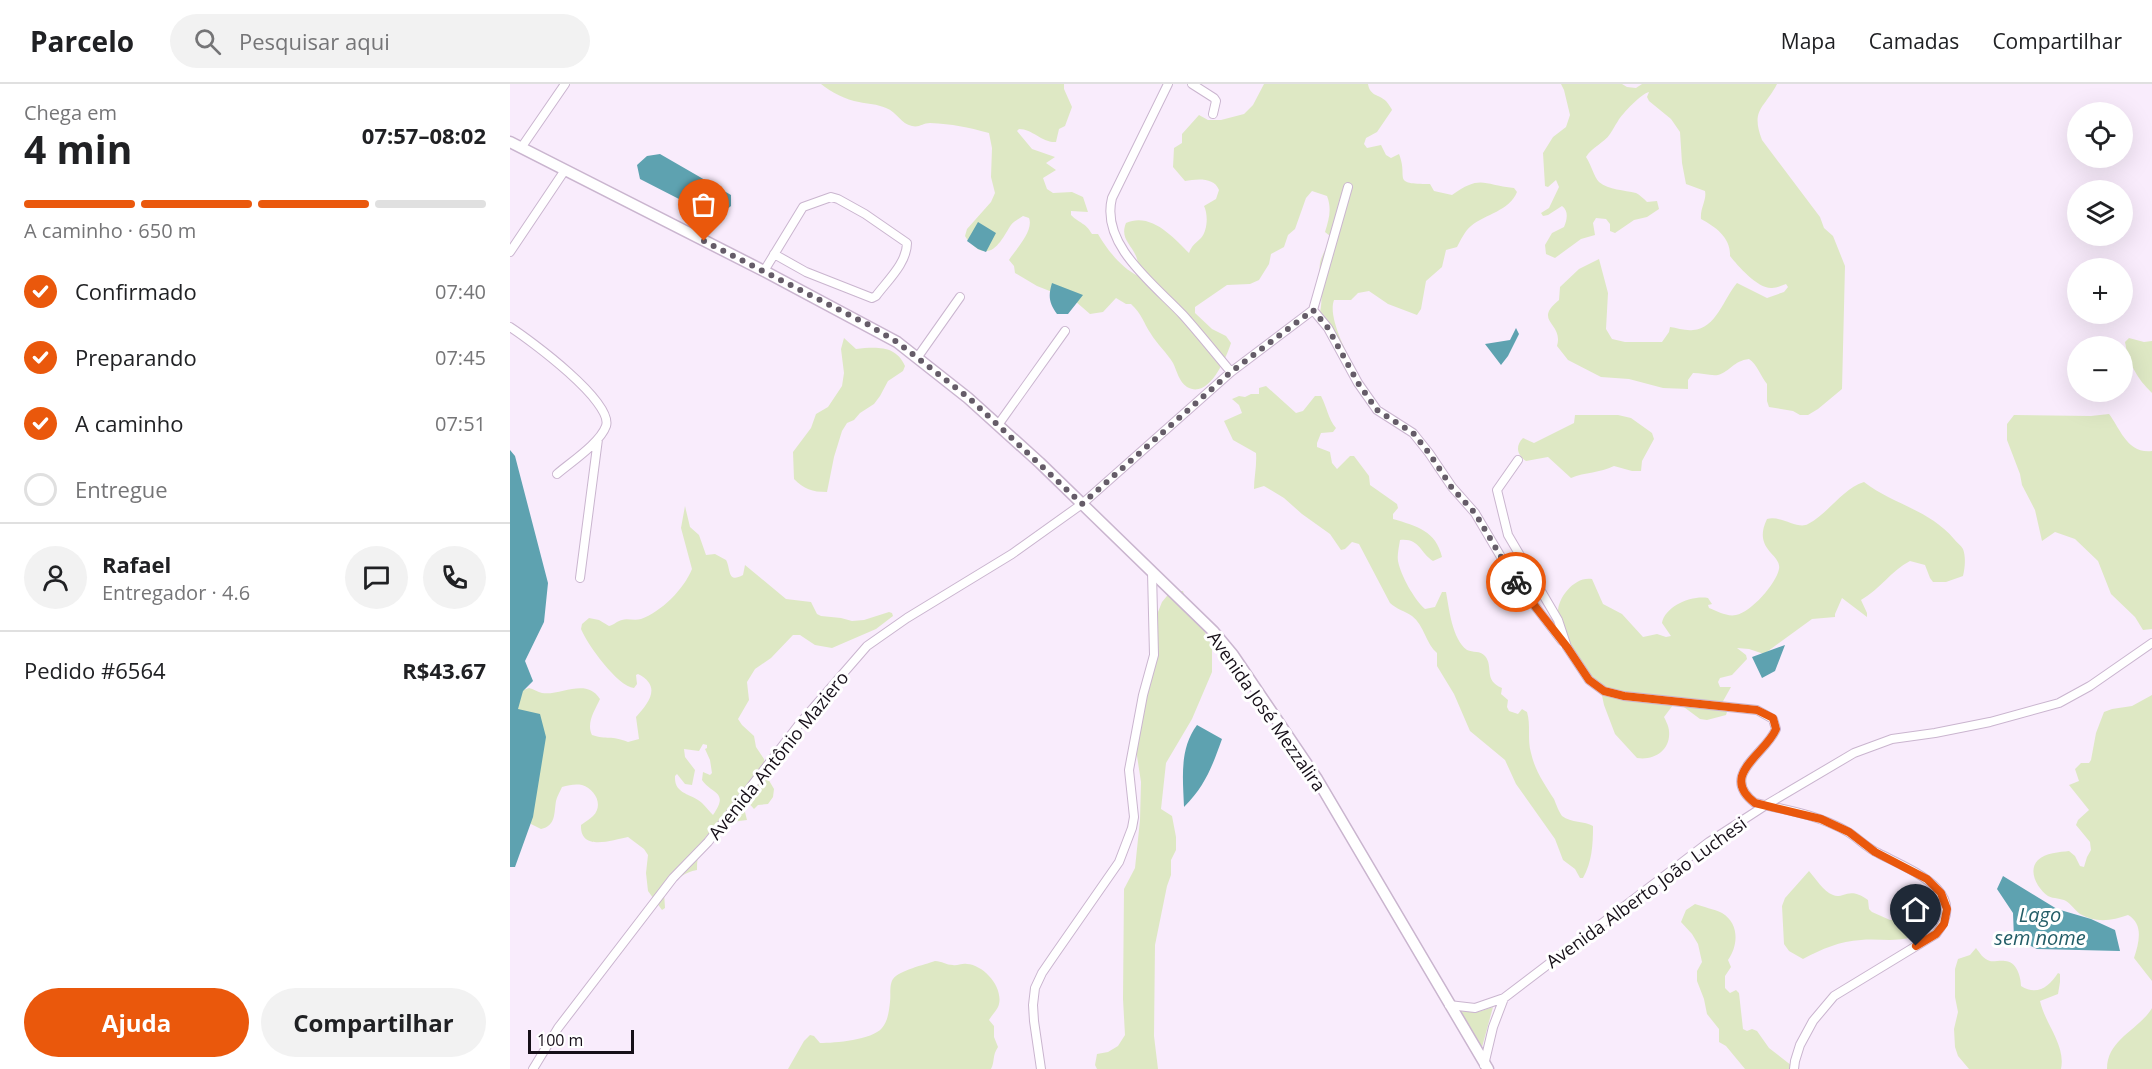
<!DOCTYPE html>
<html lang="pt">
<meta charset="utf-8">
<style>
:root{--surface:#fff;--page:#f2f2f2;--text:#202124;--muted:#757577;--line:#e0e0e0;--accent:#ea580c}
body{margin:0;font-family:"Open Sans",sans-serif;background:var(--page);color:var(--text);height:100vh;display:flex;flex-direction:column;font-size:22px;white-space:nowrap}
*{box-sizing:border-box;margin:0}
p{font-size:20px;color:var(--muted)}
.icon{flex:none;width:33px;height:33px;fill:none;stroke:currentColor;stroke-width:2;stroke-linecap:round;stroke-linejoin:round}
.map{position:relative;flex:1;overflow:hidden}
.panel{display:flex;flex-direction:column;background:var(--surface);width:510px}
.panel>*{flex:none}
.buttons{position:absolute;left:1557px;top:18px;display:grid;gap:12px}
.buttons a{display:grid;place-items:center;width:66px;height:66px;border-radius:50%;background:var(--surface);box-shadow:0 6px 24px #0002;font-size:30px}
.scale{position:absolute;left:18px;bottom:15px;width:106px;box-sizing:border-box;padding-left:6px;border:3px solid #160f18;border-top:0;font-size:16px;line-height:21px;white-space:nowrap;color:#160f18;-webkit-text-stroke:4px #fff;paint-order:stroke}
.pin{position:absolute;display:grid;place-items:center;width:51px;height:51px;color:#fff;margin:-62px -26px;border-radius:50% 50% 50% 0;rotate:-45deg;box-shadow:0 0 6px #0007}
.pin .icon{rotate:45deg}
.courier{position:absolute;display:grid;place-items:center;width:60px;height:60px;margin:-30px;border:4px solid #ea580c;border-radius:50%;background:#fff;color:#222;box-shadow:0 2px 8px #0007}
.headline em{font-style:normal;font-weight:700}
.headline div{display:flex;flex-direction:column-reverse}
.headline{display:flex;align-items:center;justify-content:space-between;height:102px;padding:0 24px}
h1{font-size:39px;font-weight:700;line-height:45px}
.bar{display:grid;grid-template-columns:repeat(4,1fr);gap:9px 6px;align-content:center;height:72px;padding:0 24px}
.bar i{height:8px;border-radius:4px;background:var(--line)}
.bar .selected{background:var(--accent)}
.bar p{grid-column:span 4}
.line{display:flex;align-items:center;gap:15px;padding:0 24px;border-top:2px solid var(--line)}
.line div{flex:1}
.round{display:grid;place-items:center;flex:none;width:63px;height:63px;border-radius:32px;background:var(--page)}
ol{padding:0 24px;list-style:none}
li{display:flex;align-items:center;gap:18px;height:66px}
li p{margin-inline-start:auto}
li .icon{padding:6px;border-radius:50%;background:var(--accent);color:#fff;stroke-width:4}
li:last-child{color:var(--muted)}
li i{width:33px;height:33px;border:3px solid var(--line);border-radius:50%}
.button{display:flex;gap:12px;margin-top:auto;padding:12px 24px}
.button a{flex:1;height:69px;border-radius:36px;background:var(--accent);color:#fff;font-size:24px;font-weight:700;line-height:69px;text-align:center}
.button a+a{background:var(--page);color:var(--text)}
header{display:flex;align-items:center;gap:36px;box-sizing:border-box;height:84px;padding:0 30px;background:var(--surface);border-bottom:2px solid var(--line)}
header strong{font-size:28px}
nav{display:flex;gap:33px;margin-inline-start:auto;font-size:21px}
.search{width:420px;height:54px;background:var(--page);display:flex;align-items:center;gap:15px;box-sizing:border-box;padding:0 21px;border-radius:33px;color:var(--muted);font-size:22px}
main{display:flex;flex:1;min-height:0}
.map>svg:first-child{display:block}
.green{fill:#dee8c4;fill-rule:evenodd}
.water{fill:#5ea2b0}
.lines{fill:none;stroke-linecap:round;stroke-linejoin:round}
.minor-casing{stroke:#cab5cf;stroke-width:10}
.secondary-casing{stroke:#cab5cf;stroke-width:13}
.minor{stroke:#fff;stroke-width:8}
.secondary{stroke:#fff;stroke-width:10}
.done{stroke:#655c68;stroke-width:6;stroke-dasharray:0 10.8}
.route{stroke:#ea580c;stroke-width:8}
.labels{text-anchor:middle;dominant-baseline:central;stroke-width:6;stroke-linejoin:round;paint-order:stroke}
.street-label{font-size:18px;fill:#160f18;stroke:#fff}
.water-label{font-size:20px;font-style:italic;fill:#235d67;stroke:#fff}
</style>
<header>
<strong>Parcelo</strong>
<div class="search"><svg class="icon" aria-label="search" viewBox="0 0 24 24"><circle cx="10" cy="10" r="6"/><path d="M15 15l6 6"/></svg>Pesquisar aqui</div>
<nav><a>Mapa</a><a>Camadas</a><a>Compartilhar</a></nav>
</header>
<main>
<section class="panel">
<div class="headline"><div><h1>4 min</h1><p>Chega em</p></div><em>07:57–08:02</em></div>
<div class="bar"><i class="selected"></i><i class="selected"></i><i class="selected"></i><i></i><p>A caminho · 650 m</p></div>
<ol>
<li><svg class="icon" aria-label="check" viewBox="0 0 24 24"><path d="M5 12l5 5 9-10"/></svg>Confirmado<p>07:40</p></li>
<li><svg class="icon" aria-label="check" viewBox="0 0 24 24"><path d="M5 12l5 5 9-10"/></svg>Preparando<p>07:45</p></li>
<li><svg class="icon" aria-label="check" viewBox="0 0 24 24"><path d="M5 12l5 5 9-10"/></svg>A caminho<p>07:51</p></li>
<li><i></i>Entregue</li>
</ol>
<div class="line" style="height:108px"><a class="round"><svg class="icon" aria-label="person" viewBox="0 0 24 24"><circle cx="12" cy="8" r="4"/><path d="M4 21q1-7 8-7t8 7"/></svg></a><div><b>Rafael</b><p>Entregador · 4.6</p></div><a class="round"><svg class="icon" aria-label="chat" viewBox="0 0 24 24"><path d="M4 5h16v11H9l-5 4z"/></svg></a><a class="round"><svg class="icon" aria-label="phone" viewBox="0 0 24 24"><path d="M5 4h4l2 5-3 2q2 4 5 5l2-3 5 2v4C11 20 4 13 5 4z"/></svg></a></div>
<div class="line" style="height:78px"><div>Pedido #6564</div><b>R$43.67</b></div>
<div class="button"><a>Ajuda</a><a>Compartilhar</a></div>
</section>
<div class="map">
<svg width="1642" height="985" viewBox="0 0 1642 985">
<rect width="100%" height="100%" fill="#f9ecfc"/>
<path class="green" d="M311,0H554V5L562,23L555,42L549,45L546,58C532,59 523,45 509,45L507,47L522,65L545,73L536,79L546,86L533,94L537,105L543,109L562,108L573,113L578,128L561,127V131C570,140 575,138 582,150H588C597,166 612,184 628,192L633,191L634,186L629,187C628,182 628,176 626,172C620,159 610,154 616,139C641,128 663,153 679,169C682,161 685,160 691,154C698,146 698,130 694,122L706,115L709,106C704,93 687,95 675,97L663,83L664,64L672,59V50L689,31L698,36H711L734,30L743,21L754,0H858C860,12 868,10 876,17C877,18 882,25 882,26L867,48L856,54L854,60L857,64L871,61L876,71L881,74L889,70C899,95 880,100 920,100L924,107L942,111C971,90 973,101 1004,104L1007,108C999,127 976,130 961,142C954,148 951,156 947,163L936,166L932,183L916,197L911,225L907,231L878,220L859,207L848,209L841,216H824C818,232 834,263 841,278L810,228C814,211 808,195 810,179C812,169 819,162 820,152L815,148C819,135 822,125 817,112L802,107L796,114L785,145L778,151L774,163L761,170L759,180L749,196L740,200L717,201L685,223V229L702,245L716,252L721,259C716,274 699,316 677,303C669,298 667,287 663,279C657,269 647,260 641,250C633,238 632,230 621,220H616L606,214L593,228L580,230L565,217L527,202L505,189L504,182L499,176C506,165 524,147 519,134L513,132C509,135 504,137 501,141C493,153 483,177 465,163C460,159 458,157 455,152L457,145L481,118L485,109L481,93L482,64L479,49C457,43 443,40 420,39C413,39 409,44 402,42C391,40 387,28 376,24C367,20 358,20 349,18C336,16 321,8 311,0Z
M1051,0H1112L1117,3L1126,4L1132,0H1267C1255,24 1240,25 1252,56L1310,133L1314,144L1323,152L1335,182L1332,305L1308,325L1298,331H1290L1283,327L1259,323L1257,317V300C1251,293 1247,280 1239,275C1223,277 1221,287 1208,291C1201,292 1191,289 1183,289L1178,296V305L1153,304L1119,295L1091,293L1058,276L1047,262C1054,238 1022,238 1049,216L1050,203L1069,185L1089,175L1098,209L1096,245L1102,255L1115,258H1152L1159,248L1160,243C1167,244 1176,247 1183,246C1206,245 1214,214 1227,199L1257,214L1274,208L1278,203L1276,200C1271,202 1266,204 1262,204C1248,205 1228,182 1220,172C1221,154 1206,143 1191,135C1190,124 1197,116 1195,107L1176,100L1172,79L1170,48L1161,35L1139,17L1137,13L1139,8C1132,9 1112,30 1108,37C1105,41 1103,46 1100,50C1094,59 1082,63 1076,73C1081,80 1084,93 1089,98C1099,106 1114,106 1126,109C1130,111 1134,115 1137,118L1147,117L1149,125L1137,133L1124,136L1105,149L1100,147V140L1096,135L1086,134L1083,139L1085,151L1071,155L1045,174L1036,170L1035,161L1042,149L1054,143C1057,136 1059,127 1052,122L1038,131L1033,132L1031,129L1039,124L1049,103L1046,96L1038,103L1035,102L1033,69L1043,53L1056,43L1060,31L1054,6Z
M334,254L346,265C366,263 386,261 395,282L393,287L378,297L370,312L364,320L350,329L344,336L337,339L332,347L324,373L317,408C302,408 294,405 284,395L283,368L301,344L306,330L318,323L332,302L334,289L331,265Z
M1619,254L1634,258L1642,257V309C1627,295 1618,278 1615,258Z
M756,302L786,329L793,327L805,312H811C817,323 818,335 826,344L823,348L811,349L807,359V363L820,368L822,379L827,385L840,372H844L859,392L860,401L887,420L888,424L883,430V435C907,442 926,447 932,473L923,477C910,469 910,454 890,456C889,463 887,471 888,477C891,492 904,515 915,525L925,523L932,508H936C939,524 942,555 957,566C963,569 970,566 975,572C984,583 973,596 992,604L991,610L998,616L997,623L999,627L1008,630L1012,625L1017,628C1021,641 1017,655 1021,669C1025,687 1035,701 1044,715C1046,720 1049,728 1052,732C1061,739 1075,737 1083,742C1083,761 1082,778 1073,794H1070L1065,785L1053,776L1045,755L1006,700L995,676L960,647L944,610L927,582V569C916,560 914,541 902,532C895,527 886,525 880,519L849,460L842,458L835,465L831,466L820,450L792,430L774,414L754,402L744,405C744,393 747,382 746,369L723,356L714,337L732,329L729,321L722,315L729,312L735,313L741,310H749V304Z
M1599,330C1610,344 1617,370 1642,367V545L1633,546L1625,533L1601,510L1588,477L1565,455L1545,448L1532,457L1525,426L1512,401L1510,390L1497,356V340L1504,331L1581,332Z
M1065,331H1108L1121,334L1142,349L1144,355L1132,377L1131,387H1122L1104,382C1090,389 1075,388 1061,394L1038,373L1016,377C1007,371 1005,362 1013,354L1024,359L1064,339Z
M1354,398C1382,420 1420,426 1444,455C1446,458 1451,461 1453,465C1456,473 1455,484 1453,492L1436,498H1423L1420,494L1415,481L1400,477C1381,487 1370,505 1351,516L1357,529V533L1332,514L1325,530V533L1302,535L1254,570L1239,565L1227,564L1236,571L1237,575L1222,591L1210,594L1208,598L1210,603H1221L1212,619L1217,628L1216,631L1197,636L1190,635L1159,612L1163,621L1154,633C1156,637 1159,643 1159,647C1161,666 1144,677 1127,674L1105,650L1094,621L1091,607L1065,575L1048,528C1048,513 1065,492 1082,495L1093,520L1112,530L1133,553L1147,550L1156,553L1161,552L1152,539C1155,522 1182,511 1198,514L1202,520L1198,521L1199,524C1207,527 1217,533 1226,531C1241,528 1266,500 1269,485C1272,470 1242,466 1257,435C1271,431 1288,446 1298,440C1319,429 1332,405 1354,398Z
M175,422L180,443L189,451L196,471L205,470L216,476C221,485 217,500 233,491L235,481L276,515L301,518L307,530L311,532L331,534L342,537L354,536L379,528L382,529L383,532L366,545L322,564L305,561L290,551H283L261,574L245,585L237,598L239,616L228,635L232,641L244,652L246,663L254,675L257,693L264,705L263,713L258,720L248,721L244,725L237,717L234,724L237,736C204,739 187,751 187,786C174,788 168,796 156,802L154,809L155,824L152,826L138,807L136,789L138,771L134,765L118,753C102,756 70,768 71,741C75,738 80,735 83,732C94,721 85,705 72,701C65,700 59,701 52,703C50,708 47,712 46,717C44,729 46,742 31,745L21,740L18,732L7,627L11,607L19,604C23,605 28,608 32,609C51,612 76,593 90,615C85,626 76,639 82,651C97,656 101,651 118,658L129,655L126,633C139,619 152,602 128,590L126,591L127,600L124,604C108,603 77,560 71,545L72,540L79,534L89,536L99,542C104,541 107,537 112,536C117,534 124,537 131,535C151,528 174,505 182,485L171,444ZM193,660L197,661V664L195,665L200,676L202,689L200,691L193,688L192,696C201,710 220,707 203,731C199,727 196,723 192,719C181,709 164,711 165,692L167,690L175,700L182,701L185,686L175,673L174,665L189,667Z
M661,507H673L677,520L692,542L702,563V588L682,635L656,679L651,725L662,732L666,753V766L661,776V791L657,802L645,861L644,952L648,985H587L585,981L587,970L598,968L608,962L615,951L613,915L614,805L625,784L630,736L631,698L627,672V634L636,613L648,528L652,518Z
M1642,611V897L1624,874C1629,859 1634,840 1618,831C1602,837 1585,839 1570,830C1565,826 1561,820 1556,817C1551,814 1544,815 1538,812C1528,805 1517,787 1528,776C1535,769 1550,768 1559,767L1565,772L1570,782L1574,783L1577,773L1581,766L1580,758L1566,741L1568,736L1579,726L1559,701L1569,697L1565,685L1571,679H1579L1581,676L1586,649L1594,628L1602,625L1622,622Z
M1299,787C1306,795 1313,807 1323,811C1333,816 1338,801 1358,816L1359,825L1362,828L1380,836L1397,834L1414,843L1415,846C1395,861 1374,854 1351,856C1330,857 1312,865 1293,875L1279,867L1274,860L1272,822L1275,814Z
M1185,820C1193,823 1204,825 1212,829C1230,840 1228,862 1218,876L1221,883L1215,892V904L1220,909L1226,906L1229,909L1233,945L1237,947L1242,945L1247,947L1259,964L1286,985H1235L1216,962L1209,958V945L1197,930L1194,915L1187,897V887L1192,878L1188,860L1182,850L1171,838L1176,826Z
M1466,864C1470,869 1473,875 1480,877C1484,878 1490,876 1495,877C1506,877 1511,892 1511,902C1527,912 1539,903 1548,889L1550,890V898L1548,910L1530,917C1535,940 1556,961 1551,985H1459L1448,972L1445,963L1444,945L1448,928L1445,913V885L1448,875L1460,871Z
M425,877C432,877 436,881 443,881C447,882 452,879 457,880C474,881 493,903 489,920C488,925 482,931 479,936L484,942V953L488,963C482,972 485,977 481,985H278L294,957L300,951L304,952L310,959C325,959 362,956 372,944C378,937 379,927 380,918C381,911 379,901 383,895C390,886 414,881 425,877Z
M983,923L971,967L949,927L968,928Z
M1642,924V985H1597C1597,955 1629,946 1642,924Z"/>
<path class="water" d="M150,70L221,111V122L206,134L130,95L127,81L137,72Z
M468,138L486,149L476,168L468,165L457,157Z
M542,199L573,211L558,230H547C539,219 538,212 542,199Z
M1006,244L1009,250L998,272L991,281L975,260L1000,256Z
M0,366L5,372L38,499L34,538L15,577L23,597L13,607L8,625L30,630L36,653L23,733L5,783H0Z
M1275,561L1265,587L1252,594L1242,573Z
M687,641L712,655C702,683 695,702 674,723C673,695 669,665 687,641Z
M1493,792L1547,825L1581,835L1605,846L1610,867L1527,865L1504,854L1503,829L1487,805Z"/>
<g class="lines">
<defs>
<path id="minor" d="M658,0L602,114C590,161 645,201 673,231C690,250 705,269 721,288
M682,0L704,14L706,17L703,30
M11,64L55,0
M0,168L55,86
M254,187L293,123L321,113L328,115L355,130L397,159C397,179 377,197 366,212L362,214L296,188L264,170
M803,226L818,244L848,299L867,326L903,349L919,369L942,403L965,429L1004,495L1052,557
M803,226L838,103
M0,243C20,256 104,318 96,342C90,359 61,378 47,390
M407,274L450,213
M488,341L555,247
M1008,376L987,406L998,451L1048,536L1057,563L1079,596L1094,607L1114,612L1247,626L1263,635L1266,645C1256,670 1208,691 1245,719C1277,726 1309,731 1338,748C1348,754 1357,764 1368,769C1398,785 1461,807 1426,850L1324,912L1303,937L1290,961L1285,977L1284,985
M70,494L88,355
M939,921L965,924L994,914L1199,758L1256,721L1344,669L1382,655L1425,649L1480,638L1549,619L1580,602L1642,559
M974,981L983,943L994,914
M23,985L48,944L163,794L198,758L291,638L357,562L397,534L502,470L572,420L721,288L803,226
M531,985L524,937L523,921L525,904L532,889L545,870L609,778L622,744L624,733L619,686L633,611L644,571L642,488"/>
<path id="secondary" d="M0,58L254,187L387,258L458,314L530,379L703,547L723,571L807,695L978,985"/>
</defs>
<use href="#minor" class="minor-casing"/>
<use href="#secondary" class="secondary-casing"/>
<use href="#minor" class="minor"/>
<use href="#secondary" class="secondary"/>
</g>
<g class="lines">
<path class="done" d="M194,157L357,240L387,258L459,314L572,420L721,288L803,226L818,244L848,299L867,326L903,349L919,369L942,404L965,429L1006,498"/>
<path class="route" d="M1006,498L1057,563L1079,596L1094,607L1114,612L1247,626L1263,634L1266,645C1256,670 1208,691 1245,719L1311,735L1339,748L1365,768L1417,795L1431,809L1437,825L1434,840L1426,850L1406,862"/>
</g>
<g class="labels">
<g class="street-label">
<text transform="translate(757 627) rotate(55)">Avenida José Mezzalira</text>
<text transform="translate(268 671) rotate(-51)">Avenida Antônio Maziero</text>
<text transform="translate(1136 808) rotate(-36)">Avenida Alberto João Luchesi</text>
</g>
<g class="water-label">
<text x="1530" y="830">Lago<tspan x="1530" dy="23">sem nome</tspan></text>
</g>
</g>
</svg>
<div class="buttons">
<a><svg class="icon" aria-label="locate" viewBox="0 0 24 24"><circle cx="12" cy="12" r="6"/><path d="M12 2v4M12 18v4M2 12h4M18 12h4"/></svg></a>
<a><svg class="icon" aria-label="layers" viewBox="0 0 24 24"><path d="M12 4l9 5-9 5-9-5zM3 14l9 5 9-5"/></svg></a>
<a>+</a>
<a>−</a>
</div>
<div class="scale">100 m</div>
<div class="pin" style="left:194px;top:157px;background:#ea580c"><svg class="icon" aria-label="bag" viewBox="0 0 24 24"><path d="M5 8h14l-1 12H6zM9 8a3 3 0 0 1 6 0"/></svg></div>
<div class="pin" style="left:1406px;top:862px;background:#1f2937"><svg class="icon" aria-label="home" viewBox="0 0 24 24"><path d="M3 11l9-7 9 7M6 9v11h12V9"/></svg></div>
<div class="courier" style="left:1006px;top:498px"><svg class="icon" aria-label="bike" viewBox="0 0 24 24"><circle cx="6" cy="16" r="4"/><circle cx="18" cy="16" r="4"/><path d="M6 16l4-8h5l3 8M10 8l3 8H6M13 5h3"/></svg></div>
</div>
</main>
